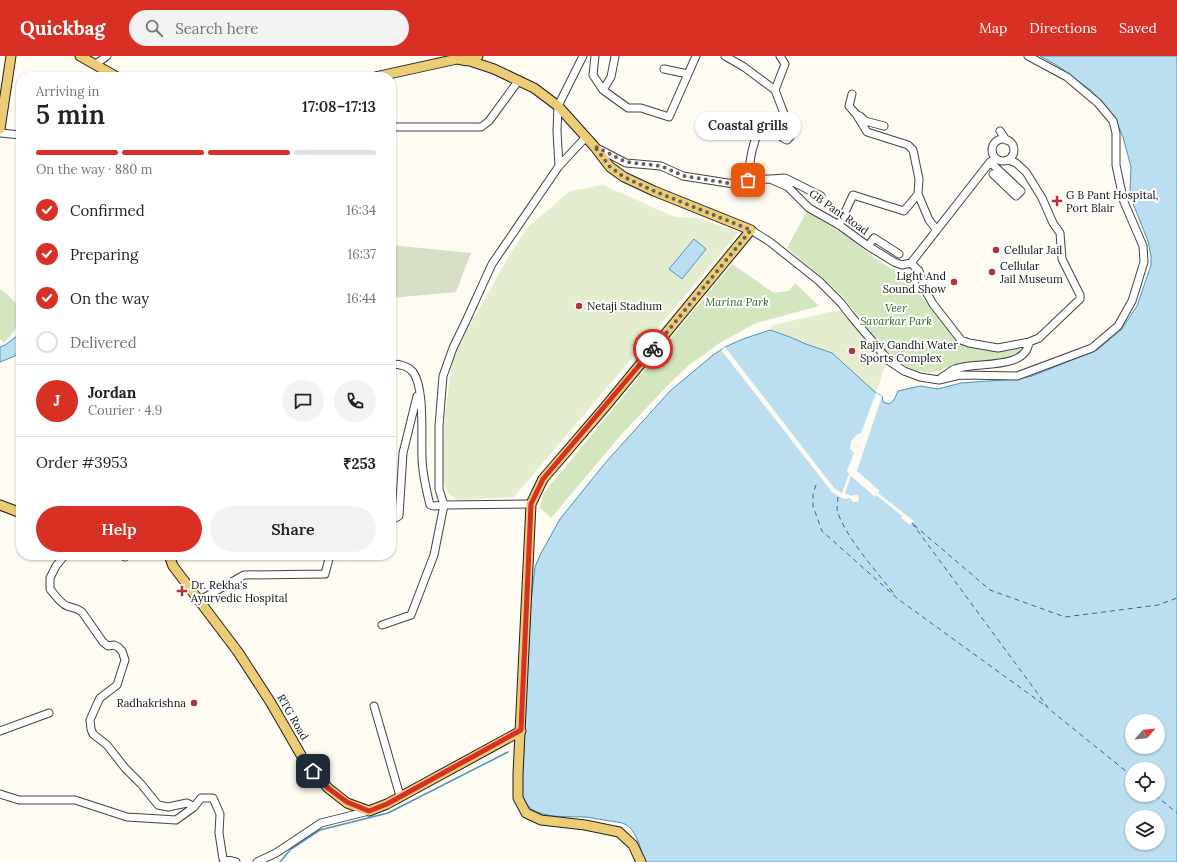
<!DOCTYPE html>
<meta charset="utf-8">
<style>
:root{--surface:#fff;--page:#f2f2f2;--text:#222;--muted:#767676;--line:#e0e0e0;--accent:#d93025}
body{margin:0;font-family:Lora,serif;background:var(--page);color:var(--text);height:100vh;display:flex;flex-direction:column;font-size:15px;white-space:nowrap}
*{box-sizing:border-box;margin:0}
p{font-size:13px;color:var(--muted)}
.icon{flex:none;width:22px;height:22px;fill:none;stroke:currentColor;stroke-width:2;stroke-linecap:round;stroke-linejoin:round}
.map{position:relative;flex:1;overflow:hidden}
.details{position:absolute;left:16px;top:16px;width:380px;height:488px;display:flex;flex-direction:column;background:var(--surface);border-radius:16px;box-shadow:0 1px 3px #0004}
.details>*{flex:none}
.needle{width:26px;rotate:63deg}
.tools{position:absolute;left:1125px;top:658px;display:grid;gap:8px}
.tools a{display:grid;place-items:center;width:40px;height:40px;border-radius:50%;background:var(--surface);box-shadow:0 1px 3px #0004;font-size:20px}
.pin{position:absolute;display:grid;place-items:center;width:34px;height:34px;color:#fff;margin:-17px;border-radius:8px;box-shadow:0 2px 6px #0006}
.courier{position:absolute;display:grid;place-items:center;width:40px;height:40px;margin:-20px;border:3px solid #d93025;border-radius:50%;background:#fff;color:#222;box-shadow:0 1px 5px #0007}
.bubble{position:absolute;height:28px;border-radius:14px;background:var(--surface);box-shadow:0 1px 3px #0004;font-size:13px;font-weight:600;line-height:28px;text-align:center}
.headline em{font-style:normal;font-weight:600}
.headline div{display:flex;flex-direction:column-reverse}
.headline{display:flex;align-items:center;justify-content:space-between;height:68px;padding:0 20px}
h1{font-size:26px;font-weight:600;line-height:30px}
.bar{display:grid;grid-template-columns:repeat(4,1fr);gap:6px 4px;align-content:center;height:48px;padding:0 20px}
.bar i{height:5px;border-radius:3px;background:var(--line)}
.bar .selected{background:var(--accent)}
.bar p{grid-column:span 4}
.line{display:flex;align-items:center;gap:10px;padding:0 20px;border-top:1px solid var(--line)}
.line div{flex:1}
.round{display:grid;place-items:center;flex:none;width:42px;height:42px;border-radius:21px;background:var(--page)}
ol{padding:0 20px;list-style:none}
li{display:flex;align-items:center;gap:12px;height:44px}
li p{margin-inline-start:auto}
li .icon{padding:4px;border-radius:50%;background:var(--accent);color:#fff;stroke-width:4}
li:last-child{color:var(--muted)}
li i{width:22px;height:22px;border:2px solid var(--line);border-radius:50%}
.action{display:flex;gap:8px;margin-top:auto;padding:8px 20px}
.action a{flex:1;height:46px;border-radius:24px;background:var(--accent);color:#fff;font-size:16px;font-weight:600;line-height:46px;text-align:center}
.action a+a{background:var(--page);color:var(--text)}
header{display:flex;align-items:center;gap:24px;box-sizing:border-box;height:56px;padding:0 20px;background:var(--accent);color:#fff}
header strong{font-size:19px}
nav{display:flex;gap:22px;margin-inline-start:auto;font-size:14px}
.search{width:280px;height:36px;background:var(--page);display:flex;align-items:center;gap:10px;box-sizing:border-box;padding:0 14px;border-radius:22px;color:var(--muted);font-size:15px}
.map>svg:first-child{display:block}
.green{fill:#d3e6be}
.cemetery{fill:#d7dfc4}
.pitch{fill:#e4eecf}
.water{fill:#bbdef1;stroke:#4993c1;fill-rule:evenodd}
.pier{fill:#fefbf2}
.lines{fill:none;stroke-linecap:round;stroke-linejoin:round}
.stream{stroke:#4993c1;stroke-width:1.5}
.ferry{stroke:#236696;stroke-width:1;stroke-dasharray:5 4;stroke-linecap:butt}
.minor-casing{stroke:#424242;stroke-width:9}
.major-casing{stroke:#202020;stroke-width:11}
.minor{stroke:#fff;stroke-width:7}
.major{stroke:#eccc74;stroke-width:9}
.done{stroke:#63625e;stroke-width:4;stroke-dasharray:0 7.2}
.route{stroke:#d93025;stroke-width:5}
.poi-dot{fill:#b3333c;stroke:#fff;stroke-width:1.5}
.labels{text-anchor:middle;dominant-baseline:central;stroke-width:4;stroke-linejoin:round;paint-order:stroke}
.poi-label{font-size:11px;fill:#0f0f0f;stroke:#fff;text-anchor:start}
.street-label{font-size:11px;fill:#0f0f0f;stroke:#fff}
.park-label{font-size:11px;font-style:italic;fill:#326125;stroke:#fff}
</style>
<header>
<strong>Quickbag</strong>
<div class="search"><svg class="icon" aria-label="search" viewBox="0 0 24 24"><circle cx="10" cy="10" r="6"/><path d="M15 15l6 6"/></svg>Search here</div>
<nav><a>Map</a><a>Directions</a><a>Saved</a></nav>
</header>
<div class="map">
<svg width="1177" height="806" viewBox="0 0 1177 806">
<rect width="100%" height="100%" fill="#fefbf2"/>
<path class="green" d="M807,155L851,183L873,201L907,223L958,286C973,293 992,297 1009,294C1013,293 1017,291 1021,291C1020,303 1000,303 991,304C978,306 964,307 952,310C942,313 937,317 925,316C887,312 864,262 840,238C824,222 805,207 787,192Z
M732,208L774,237L789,235L795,227L819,250L756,267L721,286L688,310L668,329L620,380L551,462L540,452L543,438Z
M0,233L8,239L21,253V266L4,287L0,283Z"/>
<path class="cemetery" d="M391,189L471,197L456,236L391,242Z"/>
<path class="pitch" d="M603,129L675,161L698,162L739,176L514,441L457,444L447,436L442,422L444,365L453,300L509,200L527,172L570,135Z
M840,254L886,307L876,337C845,310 810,287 770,274L772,269Z"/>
<path class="water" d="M1040,0H1177V806H645C641,795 638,778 628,770C623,766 616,766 610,765C602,764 594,762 586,761C564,760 523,765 522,734L531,545L535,511L540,499L560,463L606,406L670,335L713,299L725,291L743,283L770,274L790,281L806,288L832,297L876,337L882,340L883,346L889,348L894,344L898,335L920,330L938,333L961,327L1018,323L1032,320L1097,294L1121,274L1137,250L1151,209V200L1148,185L1132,145L1130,134L1131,111L1123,81L1116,64L1093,36L1058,10ZM1132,665H1158V691H1132ZM1132,713H1158V739H1132ZM1132,761H1158V787H1132Z
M694,183L706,193L682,223L669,213Z
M17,280L21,282V292L15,300L0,306V291L5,289Z"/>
<path class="pier" d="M725,291L831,428L835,433L842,437L849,418L847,415L854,397L850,393L851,386L856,379L861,377L876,337L882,340L857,415L880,435L878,437L914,465L910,469L901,462L902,460L876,439L875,441L851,420L845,437L851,440L853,439H858L859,442L858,446H853L850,442L846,443L842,442L832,436L721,294Z"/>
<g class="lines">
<path class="stream" d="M280,806L291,793L320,774L388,757L508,696"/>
<path class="ferry" d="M816,429L813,438V450L822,475L898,543L1047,651
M838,441C838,444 837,449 837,453C843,479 878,517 895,539
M912,467L1049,653L1132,720
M914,469L990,534L1065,561L1158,549L1177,542
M1155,739L1177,757"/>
<defs>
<path id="minor" d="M595,0L593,19L603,34L628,52H641L669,61L696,0
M725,0L744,11L775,34
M96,8L107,0
M664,13L688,18
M603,34L611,21L615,0
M852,38L849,50L856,58L867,76L908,89L913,94L919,123L918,138L929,164L936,173
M860,60L865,65L884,70
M391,71H481L489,65L519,24
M1000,75L1006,84
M0,77L21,79
M992 94a11 11 0 1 1 22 0a11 11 0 1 1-22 0Z
M595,91L626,107L661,110L683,120L734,128L748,124L770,123L788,131L809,152L839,169L868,190L894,206L902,209L911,207
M996,103L990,106L911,207L919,215L925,234L933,248L961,284L969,287L998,292L1029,286L1039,282L1080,243V239L1062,203L1060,177L1053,167L1042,142L1026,116L1016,107L1009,104
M990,106L1021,135L1016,140L993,118
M559,110L557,75L558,50L583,0
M771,123L785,122L821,140
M748,124C750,102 752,86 763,67L770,65L774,69L778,77L783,82L787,84L790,81L791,76L775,34L785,8L780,0
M839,169L853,139L904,155L918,138
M751,174L770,186L819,225L841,247L851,260L889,305L904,315L920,321L939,324L960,319L1017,320L1092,292L1118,270L1132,245L1144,206L1143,190L1124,146L1120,128L1116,109V77L1113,65L1098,47L1067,21L1028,0
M868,190L874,182L899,198
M942,321C946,319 951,314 955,313C975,305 1026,315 1029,286
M531,448L444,449L439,433V370L443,320L453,292L466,265L492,208L559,110L586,81
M391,464L399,460L403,397L417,340
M65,499L56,510L50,522V533C54,538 61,548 67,550C72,552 76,551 82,556L103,586L108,590L114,589L118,591L122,595L125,604L117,629L100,642L98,646L90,664L91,673L93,678L107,689L125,712L141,728L158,749L168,751L187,747L194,751
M124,499L125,501
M200,544L244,519L325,518L330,499
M382,569L411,559L434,499L444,449L434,450L430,449C426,433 422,416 422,401C421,380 425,332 413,316C408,310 399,308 391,308
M374,650L400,740
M0,675L49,657
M0,738L19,744H75L127,761L176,764L194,751L201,742H213L220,758L219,777L223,803L236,806
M257,806L276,797L321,767L369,755"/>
<path id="major" d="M80,0L117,21
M466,0L470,5L494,13L534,32L558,50L594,90L610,111L624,121L654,135L751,174L605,351L543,423L531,448L518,718V742L526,757L541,764L585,769L619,776L633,789L641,806
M375,21L457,3C466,5 472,7 478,0
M0,73L11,0
M0,449L21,457
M169,499L173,510L238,596L271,647L305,706L328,732L347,747L369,755L387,748L521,675"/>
</defs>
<use href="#minor" class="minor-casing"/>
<use href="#major" class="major-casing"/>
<use href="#minor" class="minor"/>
<use href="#major" class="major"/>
</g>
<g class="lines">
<path class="done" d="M653,293L751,174L654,135L624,121L610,111L594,90L626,106L661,110L684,120L734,128L748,124"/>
<path class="route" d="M313,715L328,732L347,746L369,755L387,748L521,674L531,448L543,423L653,293"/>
</g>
<g class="poi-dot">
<path d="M1055 139h4v4h4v4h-4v4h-4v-4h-4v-4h4z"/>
<circle cx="996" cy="194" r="4"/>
<circle cx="992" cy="216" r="4"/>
<circle cx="954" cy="226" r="4"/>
<circle cx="579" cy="250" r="4"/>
<circle cx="852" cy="295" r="4"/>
<path d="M180 529h4v4h4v4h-4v4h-4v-4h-4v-4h4z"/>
<circle cx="194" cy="647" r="4"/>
</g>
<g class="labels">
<g class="poi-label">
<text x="1066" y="139">G B Pant Hospital,<tspan x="1066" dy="13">Port Blair</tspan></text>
<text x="1004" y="194">Cellular Jail</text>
<text x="1000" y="210">Cellular<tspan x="1000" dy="13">Jail Museum</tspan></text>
<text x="946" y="220" text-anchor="end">Light And<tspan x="946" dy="13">Sound Show</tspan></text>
<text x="587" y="250">Netaji Stadium</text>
<text x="860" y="289">Rajiv Gandhi Water<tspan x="860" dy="13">Sports Complex</tspan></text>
<text x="191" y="529">Dr. Rekha's<tspan x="191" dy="13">Ayurvedic Hospital</tspan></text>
<text x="186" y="647" text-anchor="end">Radhakrishna</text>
</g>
<g class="street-label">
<text transform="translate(839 156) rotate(35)">GB Pant Road</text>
<text transform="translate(293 661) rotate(60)">RTG Road</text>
</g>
<g class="park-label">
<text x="737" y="246">Marina Park</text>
<text x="896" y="252">Veer<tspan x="896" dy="13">Savarkar Park</tspan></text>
</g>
</g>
</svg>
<div class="tools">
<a><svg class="needle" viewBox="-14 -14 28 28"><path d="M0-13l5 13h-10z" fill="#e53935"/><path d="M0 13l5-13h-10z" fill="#767676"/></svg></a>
<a><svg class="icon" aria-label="locate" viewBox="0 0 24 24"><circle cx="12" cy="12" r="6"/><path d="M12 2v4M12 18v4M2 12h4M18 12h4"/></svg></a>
<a><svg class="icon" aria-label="layers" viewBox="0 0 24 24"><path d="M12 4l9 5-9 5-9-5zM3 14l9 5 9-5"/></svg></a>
</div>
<div class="pin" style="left:748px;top:124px;background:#ea580c"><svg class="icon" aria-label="bag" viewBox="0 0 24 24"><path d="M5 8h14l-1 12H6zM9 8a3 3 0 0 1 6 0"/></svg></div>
<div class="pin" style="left:313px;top:715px;background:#1f2937"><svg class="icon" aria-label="home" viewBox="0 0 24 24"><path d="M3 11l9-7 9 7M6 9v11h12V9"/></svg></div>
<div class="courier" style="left:653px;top:293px"><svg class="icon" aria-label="bike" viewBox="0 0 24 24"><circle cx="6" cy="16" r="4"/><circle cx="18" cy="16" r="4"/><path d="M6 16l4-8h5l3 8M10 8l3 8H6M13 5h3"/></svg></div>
<div class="bubble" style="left:695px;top:56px;width:106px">Coastal grills</div>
<section class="details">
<div class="headline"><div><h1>5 min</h1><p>Arriving in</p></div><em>17:08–17:13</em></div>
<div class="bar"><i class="selected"></i><i class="selected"></i><i class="selected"></i><i></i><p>On the way · 880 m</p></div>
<ol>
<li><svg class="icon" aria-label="check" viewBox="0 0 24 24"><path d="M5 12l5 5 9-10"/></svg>Confirmed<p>16:34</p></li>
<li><svg class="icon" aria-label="check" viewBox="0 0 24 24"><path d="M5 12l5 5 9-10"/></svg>Preparing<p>16:37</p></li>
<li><svg class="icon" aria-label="check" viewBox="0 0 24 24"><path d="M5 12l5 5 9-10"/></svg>On the way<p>16:44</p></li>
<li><i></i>Delivered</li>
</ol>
<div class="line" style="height:72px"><b class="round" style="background:var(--accent);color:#fff">J</b><div><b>Jordan</b><p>Courier · 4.9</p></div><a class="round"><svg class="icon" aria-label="chat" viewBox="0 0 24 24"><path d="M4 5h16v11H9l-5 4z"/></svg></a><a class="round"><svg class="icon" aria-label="phone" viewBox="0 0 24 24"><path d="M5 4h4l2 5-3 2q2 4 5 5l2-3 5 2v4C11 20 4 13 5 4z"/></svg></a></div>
<div class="line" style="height:52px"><div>Order #3953</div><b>₹253</b></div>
<div class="action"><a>Help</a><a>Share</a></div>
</section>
</div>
